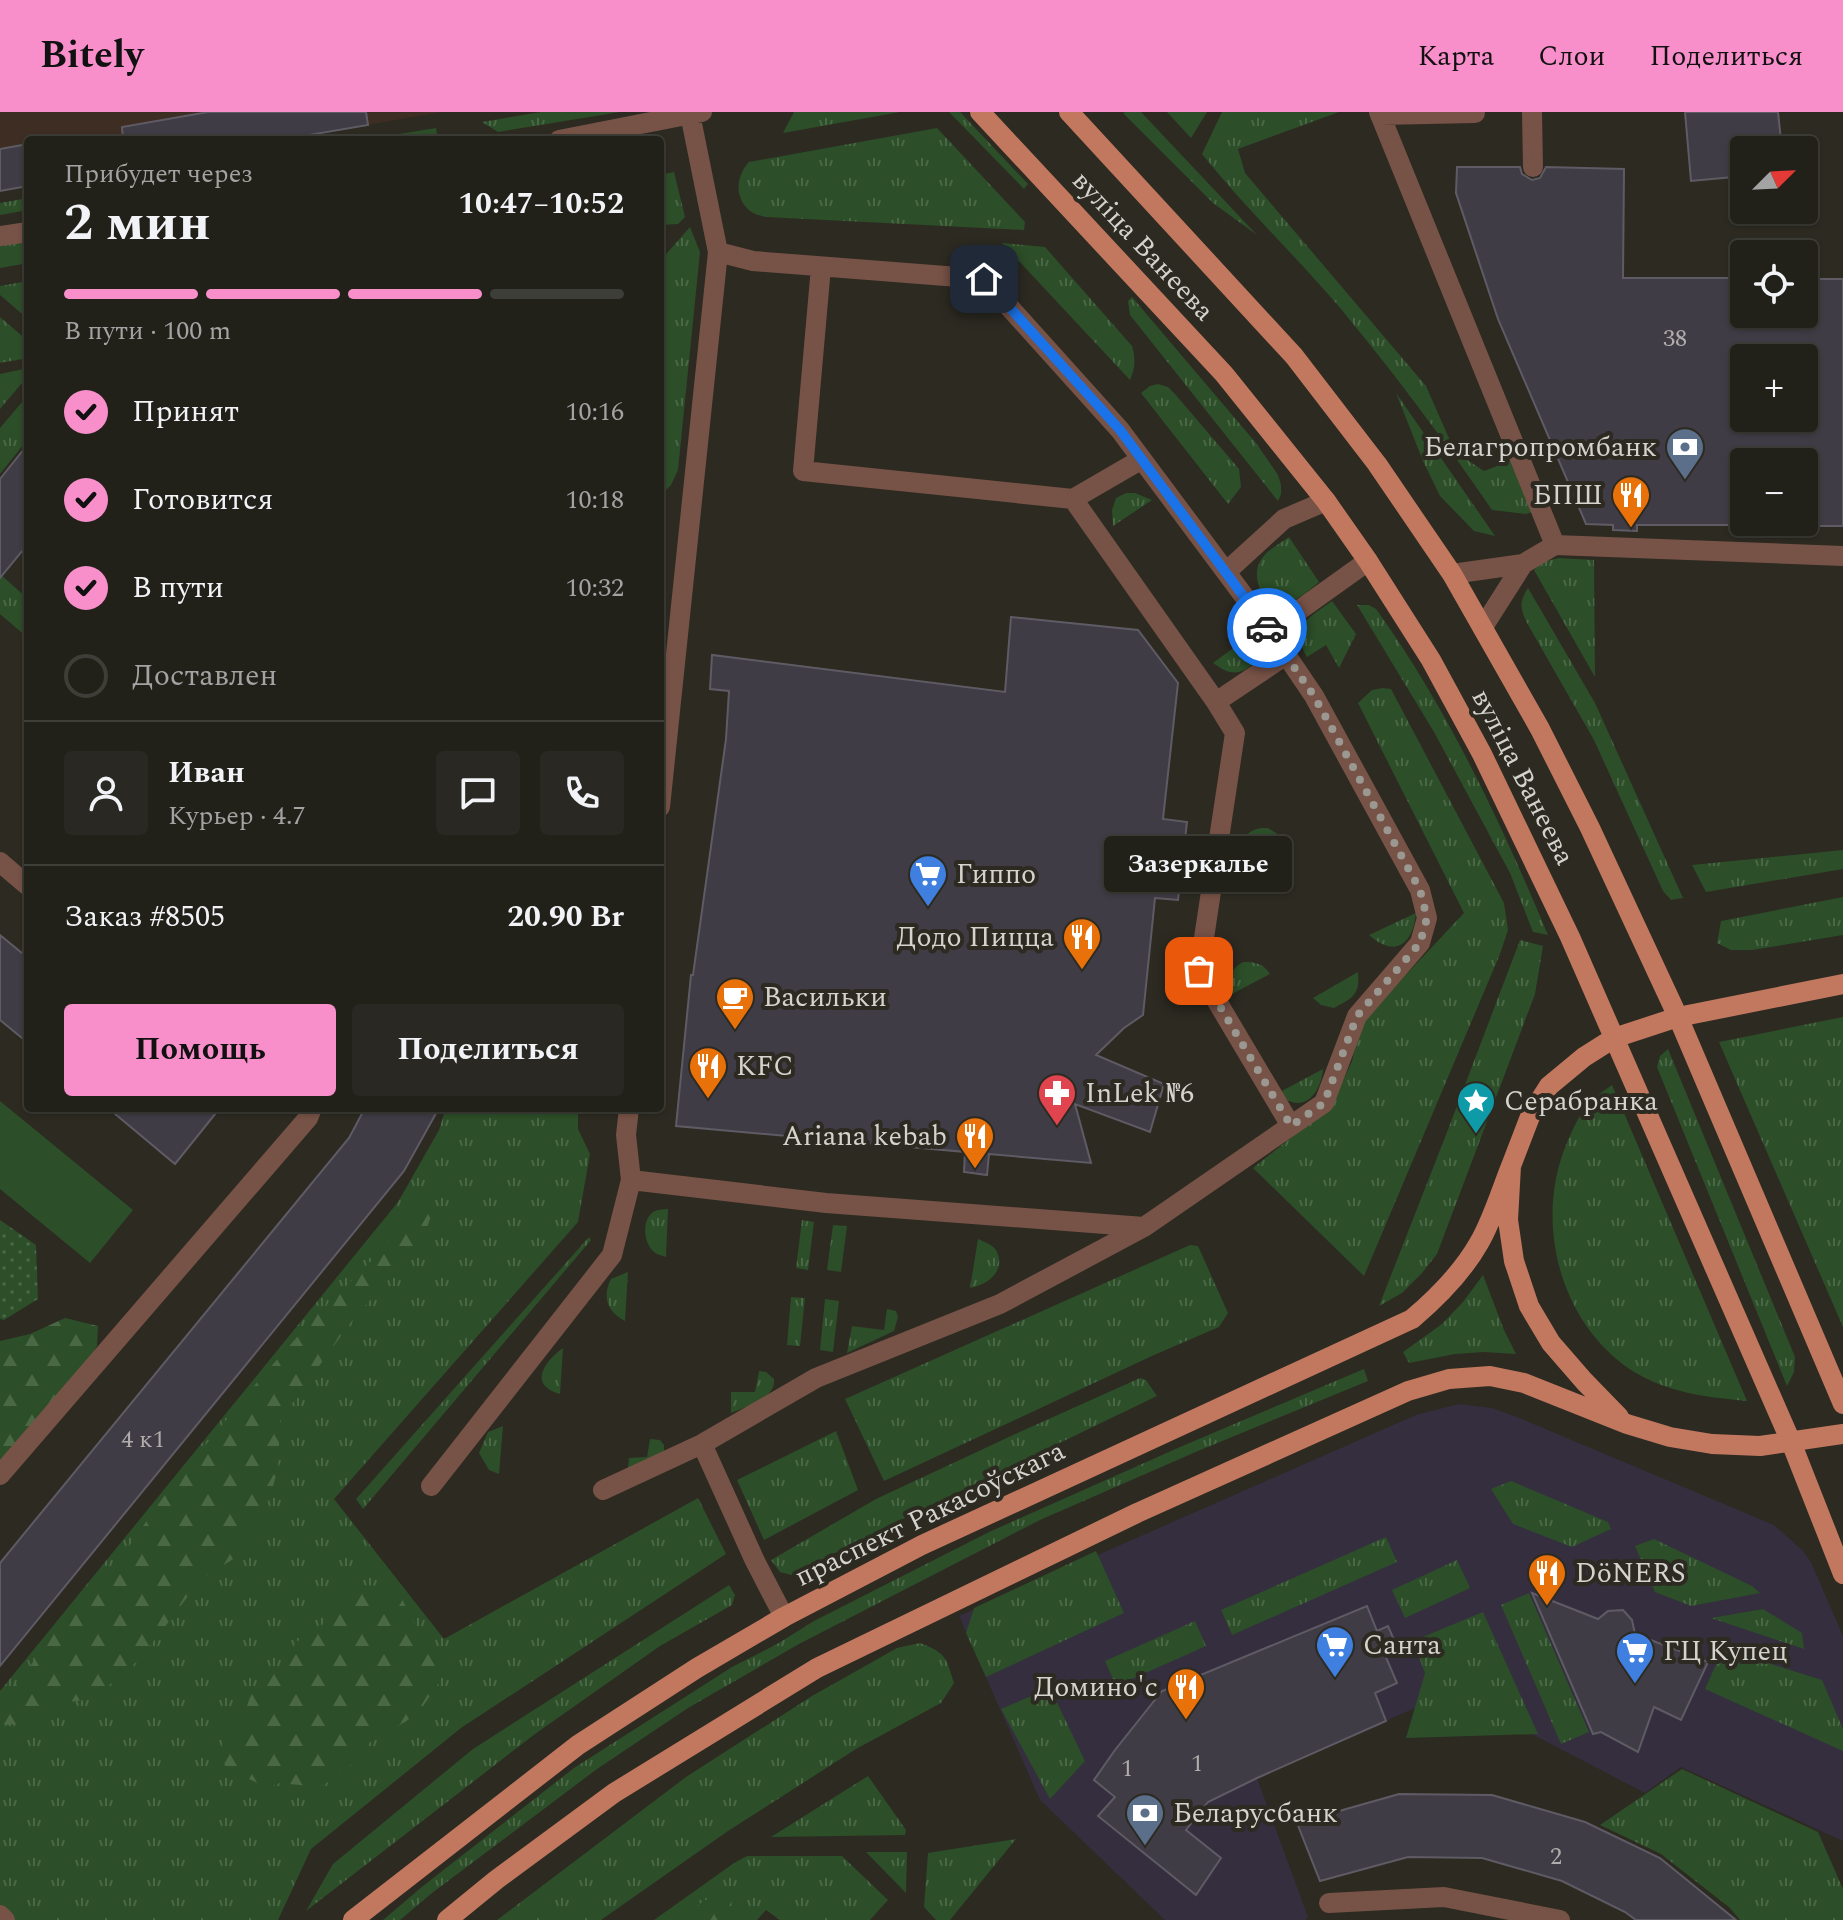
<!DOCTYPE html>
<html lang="ru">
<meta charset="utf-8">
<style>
:root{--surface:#212019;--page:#292822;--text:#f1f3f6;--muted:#a2a3a2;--line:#3e3e38;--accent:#f98fca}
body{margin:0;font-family:Spectral,serif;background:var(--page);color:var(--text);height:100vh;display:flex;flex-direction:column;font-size:30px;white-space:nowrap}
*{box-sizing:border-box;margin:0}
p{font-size:26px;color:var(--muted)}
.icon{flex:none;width:44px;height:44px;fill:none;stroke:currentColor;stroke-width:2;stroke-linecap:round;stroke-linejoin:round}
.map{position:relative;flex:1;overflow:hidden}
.side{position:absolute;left:24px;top:24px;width:640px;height:976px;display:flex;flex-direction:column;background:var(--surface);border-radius:8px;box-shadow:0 2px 6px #0004,0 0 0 2px var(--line)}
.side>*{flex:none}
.needle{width:52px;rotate:66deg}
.fabs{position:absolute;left:1730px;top:24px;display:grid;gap:16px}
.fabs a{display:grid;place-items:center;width:88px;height:88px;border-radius:8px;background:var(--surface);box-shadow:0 2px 6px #0004,0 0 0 2px var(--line);font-size:40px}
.pin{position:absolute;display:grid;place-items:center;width:68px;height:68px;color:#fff;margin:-34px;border-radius:16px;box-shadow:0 4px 12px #0006}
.courier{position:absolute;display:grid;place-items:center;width:80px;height:80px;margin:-40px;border:6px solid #1a73e8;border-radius:50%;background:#fff;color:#222;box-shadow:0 2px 10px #0007}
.bubble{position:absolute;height:56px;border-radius:8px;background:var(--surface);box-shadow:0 2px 6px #0004,0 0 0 2px var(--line);font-size:26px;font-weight:700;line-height:56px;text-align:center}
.summary em{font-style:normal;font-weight:700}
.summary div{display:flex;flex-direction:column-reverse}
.summary{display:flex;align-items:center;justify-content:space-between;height:136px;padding:0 40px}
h1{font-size:52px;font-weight:700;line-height:60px}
.bar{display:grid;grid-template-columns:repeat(4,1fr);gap:12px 8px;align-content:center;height:96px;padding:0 40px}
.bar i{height:10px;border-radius:6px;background:var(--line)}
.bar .current{background:var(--accent)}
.bar p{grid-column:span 4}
.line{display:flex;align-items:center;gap:20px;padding:0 40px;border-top:2px solid var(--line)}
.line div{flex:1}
.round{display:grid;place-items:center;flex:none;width:84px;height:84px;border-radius:8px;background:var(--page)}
ol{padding:0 40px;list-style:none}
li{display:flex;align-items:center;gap:24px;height:88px}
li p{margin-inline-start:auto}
li .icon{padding:8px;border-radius:50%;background:var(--accent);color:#111;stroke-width:4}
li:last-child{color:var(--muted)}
li i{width:44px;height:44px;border:4px solid var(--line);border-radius:50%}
.primary-button{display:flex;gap:16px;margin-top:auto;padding:16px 40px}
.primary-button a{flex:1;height:92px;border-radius:8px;background:var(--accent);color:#111;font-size:32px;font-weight:700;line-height:92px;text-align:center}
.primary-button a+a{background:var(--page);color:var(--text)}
header{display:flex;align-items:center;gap:48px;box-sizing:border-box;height:112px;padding:0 40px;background:var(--accent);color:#111}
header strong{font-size:38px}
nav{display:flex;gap:44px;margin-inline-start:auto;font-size:28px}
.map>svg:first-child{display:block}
.commercial{fill:#342e3e}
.industrial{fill:#3e2d23}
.grass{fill:url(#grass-tufts)}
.forest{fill:url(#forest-firs)}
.park{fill:url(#park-dots)}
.garden{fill:#2c4e28}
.building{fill:#3f3c45;stroke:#5f5b65;stroke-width:2;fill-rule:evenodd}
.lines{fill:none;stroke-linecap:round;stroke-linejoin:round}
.minor{stroke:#775246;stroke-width:20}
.major{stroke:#c2785f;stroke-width:20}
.done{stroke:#9a9891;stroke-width:8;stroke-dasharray:0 14.4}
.route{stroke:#1a73e8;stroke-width:10}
.labels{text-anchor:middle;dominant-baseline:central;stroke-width:8;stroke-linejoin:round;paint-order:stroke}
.number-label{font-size:24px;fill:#b0adac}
.street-label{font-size:28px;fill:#d5d3ce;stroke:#2c2a21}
.poi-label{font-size:28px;fill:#d5d3ce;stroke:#2c2a21;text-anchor:start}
</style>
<header>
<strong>Bitely</strong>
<nav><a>Карта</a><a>Слои</a><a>Поделиться</a></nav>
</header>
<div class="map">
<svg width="1843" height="1808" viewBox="0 0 1843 1808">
<defs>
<pattern id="grass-tufts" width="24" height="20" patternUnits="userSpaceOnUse" patternTransform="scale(2)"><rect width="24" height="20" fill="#2c4e28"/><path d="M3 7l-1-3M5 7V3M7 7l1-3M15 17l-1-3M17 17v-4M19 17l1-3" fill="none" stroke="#4a6746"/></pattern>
<pattern id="forest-firs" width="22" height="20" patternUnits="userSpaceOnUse" patternTransform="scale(2)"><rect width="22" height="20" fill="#2c4e28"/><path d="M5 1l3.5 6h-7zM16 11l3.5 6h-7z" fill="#4a6746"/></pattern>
<pattern id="park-dots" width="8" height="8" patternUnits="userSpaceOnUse" patternTransform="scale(2)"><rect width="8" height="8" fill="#2c4e28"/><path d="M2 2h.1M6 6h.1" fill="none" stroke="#4a6746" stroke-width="1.8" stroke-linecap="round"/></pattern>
</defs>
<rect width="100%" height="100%" fill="#2c2a21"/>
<path class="commercial" d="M1458,1292L1492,1296L1517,1305L1774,1413L1803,1439L1811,1450L1843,1524V1729L1681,1655L1645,1681L1451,1580L1257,1666L1308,1805L1305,1808H1165L1040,1688L959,1504L1416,1303Z"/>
<path class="industrial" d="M0,0H442L280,28H28V74L0,79Z"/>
<path class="grass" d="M541,0H620L498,20L482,10Z
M794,0H900L783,21Z
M949,0H960L1028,72L1024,77Z
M1125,0H1141L1257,123L1213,91L1123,1Z
M1167,0H1207L1191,26Z
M1222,0H1339L1238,37L1245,61L1426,274L1455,340L1484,359L1510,349L1533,400L1526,402L1492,398C1445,329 1394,261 1341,197C1296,144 1245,96 1202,42Z
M436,16L438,28H362Z
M937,16L1025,110L1024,118L766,105C762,104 757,103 753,101C734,89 735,65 749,50Z
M674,60L685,105L678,112L660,113V63Z
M28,86V98L0,103V91Z
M690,115L700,140L678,358L671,373L664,380H660V149Z
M28,128V151L0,156V132Z
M1002,131L1045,135L1132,234C1136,247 1135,256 1130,268Z
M28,169V207L0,183V174Z
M1132,185L1256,331L1278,363L1281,373V382L1278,389L1130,203L1128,189Z
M0,205L28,229V246L0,251Z
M28,256V264L0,297V262Z
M1158,272L1168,275L1175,282L1239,357L1241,375L1228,392L1141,281L1150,274Z
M1396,281L1495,424L1474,419L1440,384L1423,349Z
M28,283V327L0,362V316Z
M1126,381H1135L1152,388L1113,414L1112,398L1116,386Z
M1289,425L1319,470C1308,479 1295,492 1279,491C1259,490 1250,460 1263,445C1269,437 1281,431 1289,425Z
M1559,446L1594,448L1595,565L1534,458L1542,450Z
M0,462L28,487V526L0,502Z
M1528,476L1595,591L1683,786L1671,788L1663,779L1594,628L1527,511C1520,496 1519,490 1528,476Z
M1332,489L1356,522L1339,556L1326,533L1307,545C1289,514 1309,506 1332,489Z
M1357,493H1369L1376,497C1448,597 1501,711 1548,823L1533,820L1510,761L1434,620Z
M1255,520C1256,524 1258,528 1259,532C1261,548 1246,563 1230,560C1224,559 1218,554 1213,551Z
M1383,576L1391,577L1504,791L1508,818L1500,842L1364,1164L1253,1056L1332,993L1352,949L1358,924L1366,905L1464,801L1358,591L1372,578Z
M1262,716H1268L1284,726L1242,750C1240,732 1242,719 1262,716Z
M1843,738V757L1706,780L1692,753Z
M1843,785V823L1752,838H1731L1717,831L1721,809Z
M1416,801C1413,833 1395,846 1369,823Z
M1520,828L1543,834L1535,882L1437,1142L1422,1161L1402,1181L1379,1194L1449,1015Z
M1243,850C1255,850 1263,851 1270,862L1230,883C1227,868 1229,858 1243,850Z
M1358,860C1360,883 1353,886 1334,896L1321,893L1313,886Z
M1843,905V1215L1719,930Z
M1668,937L1795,1245L1794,1260L1787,1274L1657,955L1660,944Z
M1323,957C1322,974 1310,998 1289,989C1285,987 1282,983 1278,981Z
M1612,973L1747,1289C1706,1285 1667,1281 1631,1258C1562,1212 1536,1117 1563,1041C1569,1025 1577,1006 1588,992C1594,985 1604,979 1612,973Z
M446,996H578V1017L590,1042L578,1110L334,1387L444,1527L698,1386L726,1442L461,1616L311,1737L278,1808H0V1579L398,1090L439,1018Z
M668,1097L666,1145C663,1144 656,1142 654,1140C643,1131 641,1106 655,1099C657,1098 664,1097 668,1097Z
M802,1108L814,1110L808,1158L796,1156Z
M833,1113L847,1114L841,1160L827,1158Z
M589,1125L591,1128L363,1397L356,1387Z
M978,1127C984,1130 992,1132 996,1138C1007,1158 988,1173 970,1176Z
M1190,1133L1198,1134L1228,1201L1219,1215L1154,1243L884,1369L845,1287Z
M628,1160L625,1209C607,1200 602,1184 611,1167Z
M1483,1163L1504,1218L1516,1242L1484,1240L1455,1242L1409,1251L1403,1240L1442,1212L1463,1190Z
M791,1185L805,1186L800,1234L787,1233Z
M825,1187L839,1189L833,1240L820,1238Z
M887,1197L896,1199L898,1205L894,1219L847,1241L852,1214L884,1218Z
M563,1236L560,1282C527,1273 545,1249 563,1236Z
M1364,1257L1368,1269L1198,1339L1040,1408L799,1532L688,1596L597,1657L432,1781L400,1808H383L423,1774L574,1656L732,1555L777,1532L814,1509L989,1420L1180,1335Z
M759,1259L766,1260L774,1267C776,1287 746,1294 731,1301V1280H755Z
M1140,1266L1146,1268L1157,1284L921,1398L821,1448L795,1464L780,1460L771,1448L876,1387L1022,1319Z
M503,1314L499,1362L489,1358L479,1341L488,1320Z
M836,1319L858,1378L764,1428L737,1368Z
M650,1327L660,1328L664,1333V1339L627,1365L629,1346L647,1345Z
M1511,1369L1608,1410L1611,1417L1572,1435L1513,1412L1491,1377Z
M1386,1425L1397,1450L1232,1523L1221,1498Z
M1654,1427L1752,1474L1760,1481L1691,1494L1655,1480L1635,1434Z
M1096,1439L1124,1501L986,1565L966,1521L974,1496Z
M1457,1448L1470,1476L1405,1506L1392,1478Z
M729,1473L735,1483L732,1493L660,1534L535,1622L306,1799L333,1752L473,1637Z
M1529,1481L1589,1620L1561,1632L1501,1493Z
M1763,1497L1802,1521L1804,1537L1711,1506Z
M1483,1500L1538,1622L1406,1626L1425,1561L1413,1529Z
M1195,1509L1206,1534L1116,1574L1105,1549Z
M920,1531C946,1541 946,1545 954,1571L941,1591L856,1637L728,1719L601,1808H497L686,1665L812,1584L897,1536Z
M1723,1537L1822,1568L1843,1617V1639L1705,1577Z
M1050,1576L1085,1649L1050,1687L1001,1597Z
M1682,1657L1818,1720L1843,1777V1808H1740L1730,1796L1661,1742L1600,1713Z
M868,1664L906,1718L905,1723L771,1725Z
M1016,1727L950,1808H936L924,1795L928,1741Z
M866,1740H907L906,1781Z
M747,1744H842L888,1788L870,1808H780L766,1798L757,1808H654L734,1751Z"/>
<path class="forest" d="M434,1095L422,1130L351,1210L280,1308L278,1357L270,1384L262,1406L238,1444L200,1468L158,1524L135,1551L93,1587L35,1594L20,1611L8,1613L0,1609V1585L22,1567L51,1522L113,1457L167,1380L259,1268L316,1204L371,1149L388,1128L405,1103Z
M65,1206L98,1214L97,1234L67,1281L0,1359V1229L30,1222Z
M358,1473L380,1474L401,1485L427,1537L445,1556L438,1572L419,1600L405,1610L373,1627L346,1659L320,1675L280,1671L268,1676L226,1656L221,1644L223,1624L240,1615L253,1576L264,1566L273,1562L287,1548L296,1530L322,1513L341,1484Z
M732,1783L731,1808H679L705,1788Z"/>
<path class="park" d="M0,1108L36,1133L38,1187L4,1208L0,1207Z"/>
<path class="garden" d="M0,989L133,1098L90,1151L0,1077Z"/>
<path class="building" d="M208,0H366L368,13L280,28H123L122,15Z
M1685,0H1778L1782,38H1744V64L1691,69Z
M28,32V74L0,79V37Z
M1457,55H1520L1522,62L1532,68L1540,66L1546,55L1624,57L1623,166H1744V202H1804V167H1843V414H1804V350H1744V413H1637V419L1613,418V413L1586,412L1498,207L1456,81ZM1744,246H1804V306H1744Z
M28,332V432L0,466V367Z
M1011,505L1138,518L1178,571L1163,707L1187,710L1178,788L1155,786L1143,903L1124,916L1096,943L1164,972L1150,1020L1075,992L1091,1051L989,1042L987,1063L964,1060L965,1040L676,1014L691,863H693L726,627L729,579L710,577L712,543L1005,580Z
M0,823L28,846V931L0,908Z
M108,996H220L175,1052Z
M365,996H439L404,1059L0,1554V1451L349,1026Z
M1532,1481L1598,1507L1608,1499L1623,1498L1632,1508L1635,1522L1708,1550L1681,1608L1654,1595L1638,1640L1601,1620L1593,1622Z
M1367,1494L1377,1519L1388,1514L1398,1537L1385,1543L1397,1571L1375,1581L1386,1609L1257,1666L1208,1690L1186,1718L1221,1746L1196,1783L1098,1704L1115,1685L1094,1668L1115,1638L1162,1579Z
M1399,1682L1492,1683L1585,1710L1660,1746L1736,1808H1636L1625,1800L1562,1769L1482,1746L1408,1745L1320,1769L1297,1711Z"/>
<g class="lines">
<path class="minor" d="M1379,0L1555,433
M1532,0L1533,55
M1380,3L1475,1
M559,28L702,0
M0,124L28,120
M821,155L803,359L1073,387L1142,347
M1073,387L1216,590L1235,621L1199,859L1291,1014
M1226,460L1284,407L1326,389
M1452,462L1523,452L1555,433L1843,444
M1483,515L1523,452
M1270,519L1368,449
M1216,590L1286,543
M660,695L718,140L690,2
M0,750L28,774
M631,1068L826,1091L1144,1115
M702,1332L755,1449L784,1505
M0,1363L308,1006L312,996
M431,1374L612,1143L631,1068L626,1023L629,996
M603,1378L702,1332L816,1266L1000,1192L1144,1115L1324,991L1357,904L1420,831L1427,806L1420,778L1314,584L1270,519L1120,318L984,167L753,149L718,140
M1329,1791L1444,1785L1560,1808
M0,1803L5,1808"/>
<path class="major" d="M980,0L1224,262L1326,389L1368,449L1431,548L1482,642L1570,825L1791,1330L1843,1462
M1069,0L1294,244L1377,352L1452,462L1540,617L1590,716L1678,905L1843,1292
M1619,1305L1584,1269L1551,1231L1529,1194L1514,1149L1508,1108L1511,1054L1531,1002L1549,974L1584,945L1614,926L1678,905L1843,872
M353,1808L578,1633L697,1556L784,1505L922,1433L1412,1207C1438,1185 1462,1161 1479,1131C1492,1109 1501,1079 1511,1054
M447,1808L496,1768L614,1681L817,1556L1137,1401L1408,1279L1449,1267L1490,1264L1524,1271L1627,1312L1670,1325L1712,1332L1760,1334L1843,1322"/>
</g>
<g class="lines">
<path class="done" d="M1199,859L1291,1014L1324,991L1357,904L1420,831L1427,806L1420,778L1329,611L1314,584L1267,516"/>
<path class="route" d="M984,167L1120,318L1267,516"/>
</g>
<defs>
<symbol id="bank-pin" viewBox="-11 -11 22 30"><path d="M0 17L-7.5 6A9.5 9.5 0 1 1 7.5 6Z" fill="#5c6f8a" stroke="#2c2a21"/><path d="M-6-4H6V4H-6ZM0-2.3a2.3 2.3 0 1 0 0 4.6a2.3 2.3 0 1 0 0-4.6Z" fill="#fff"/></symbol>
<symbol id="restaurant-pin" viewBox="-11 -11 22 30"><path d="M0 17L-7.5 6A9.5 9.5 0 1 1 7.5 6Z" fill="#e8710a" stroke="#2c2a21"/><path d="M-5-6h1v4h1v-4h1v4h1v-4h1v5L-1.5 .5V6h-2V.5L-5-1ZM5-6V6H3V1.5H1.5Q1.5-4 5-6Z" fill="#fff"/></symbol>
<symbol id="supermarket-pin" viewBox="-11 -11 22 30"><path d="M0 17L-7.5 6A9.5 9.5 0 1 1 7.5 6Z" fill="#3f7fe0" stroke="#2c2a21"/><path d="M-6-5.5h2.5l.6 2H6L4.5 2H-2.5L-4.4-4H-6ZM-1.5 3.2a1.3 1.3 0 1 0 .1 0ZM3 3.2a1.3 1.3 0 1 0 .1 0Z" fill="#fff"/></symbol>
<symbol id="cafe-pin" viewBox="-11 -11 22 30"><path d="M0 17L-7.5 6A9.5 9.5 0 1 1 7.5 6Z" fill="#e8710a" stroke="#2c2a21"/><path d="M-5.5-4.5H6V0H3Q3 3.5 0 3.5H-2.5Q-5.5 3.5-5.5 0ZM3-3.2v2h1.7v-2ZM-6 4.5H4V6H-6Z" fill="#fff"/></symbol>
<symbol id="pharmacy-pin" viewBox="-11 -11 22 30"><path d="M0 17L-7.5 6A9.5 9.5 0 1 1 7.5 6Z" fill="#e0444e" stroke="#2c2a21"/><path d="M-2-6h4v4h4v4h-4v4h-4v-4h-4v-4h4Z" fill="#fff"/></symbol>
<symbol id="sight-pin" viewBox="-11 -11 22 30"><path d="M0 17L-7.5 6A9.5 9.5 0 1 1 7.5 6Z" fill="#0f9aa8" stroke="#2c2a21"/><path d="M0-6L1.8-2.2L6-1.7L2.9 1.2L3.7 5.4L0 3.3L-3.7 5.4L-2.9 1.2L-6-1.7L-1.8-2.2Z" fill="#fff"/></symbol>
</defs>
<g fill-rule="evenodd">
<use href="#bank-pin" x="1663" y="313" width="44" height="60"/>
<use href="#restaurant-pin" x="1609" y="361" width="44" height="60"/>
<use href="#supermarket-pin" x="906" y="740" width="44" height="60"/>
<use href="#restaurant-pin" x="1060" y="803" width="44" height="60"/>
<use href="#cafe-pin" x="713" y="863" width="44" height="60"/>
<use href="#restaurant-pin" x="686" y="932" width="44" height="60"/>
<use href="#pharmacy-pin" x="1035" y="959" width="44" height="60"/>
<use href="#sight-pin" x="1454" y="967" width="44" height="60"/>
<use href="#restaurant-pin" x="953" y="1002" width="44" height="60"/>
<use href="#restaurant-pin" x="1525" y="1439" width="44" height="60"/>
<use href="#supermarket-pin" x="1313" y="1511" width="44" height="60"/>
<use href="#supermarket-pin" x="1613" y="1517" width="44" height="60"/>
<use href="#restaurant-pin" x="1164" y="1553" width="44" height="60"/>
<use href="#bank-pin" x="1123" y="1679" width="44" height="60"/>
</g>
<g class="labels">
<g class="number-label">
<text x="1675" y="227">38</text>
<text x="143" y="1328">4 к1</text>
<text x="1197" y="1652">1</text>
<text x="1127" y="1657">1</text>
<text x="1556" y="1745">2</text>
</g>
<g class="street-label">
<text transform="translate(1143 134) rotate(47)">вуліца Ванеева</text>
<text transform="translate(1523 665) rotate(63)">вуліца Ванеева</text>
<text transform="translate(930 1402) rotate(-26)">праспект Ракасоўскага</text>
</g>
<g class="poi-label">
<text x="1657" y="335" text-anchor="end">Белагропромбанк</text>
<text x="1603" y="383" text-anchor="end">БПШ</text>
<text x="956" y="762">Гиппо</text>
<text x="1054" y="825" text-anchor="end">Додо Пицца</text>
<text x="763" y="885">Васильки</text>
<text x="736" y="954">KFC</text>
<text x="1085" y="981">InLek №6</text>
<text x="1504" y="989">Серабранка</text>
<text x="947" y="1024" text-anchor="end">Ariana kebab</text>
<text x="1575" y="1461">DöNERS</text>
<text x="1363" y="1533">Санта</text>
<text x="1663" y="1539">ГЦ Купец</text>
<text x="1158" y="1575" text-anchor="end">Домино'c</text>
<text x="1173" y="1701">Беларусбанк</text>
</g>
</g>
</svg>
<div class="fabs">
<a><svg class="needle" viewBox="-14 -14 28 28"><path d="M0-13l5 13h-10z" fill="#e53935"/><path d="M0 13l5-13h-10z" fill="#a2a3a2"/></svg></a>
<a><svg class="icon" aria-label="locate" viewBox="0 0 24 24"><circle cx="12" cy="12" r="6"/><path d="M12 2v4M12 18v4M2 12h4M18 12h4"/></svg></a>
<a>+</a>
<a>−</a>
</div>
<div class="pin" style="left:1199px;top:859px;background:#ea580c"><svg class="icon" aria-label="bag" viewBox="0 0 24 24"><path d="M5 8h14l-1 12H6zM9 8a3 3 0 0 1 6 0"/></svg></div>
<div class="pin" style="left:984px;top:167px;background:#1f2937"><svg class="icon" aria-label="home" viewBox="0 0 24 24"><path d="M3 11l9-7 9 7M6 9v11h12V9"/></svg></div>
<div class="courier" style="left:1267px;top:516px"><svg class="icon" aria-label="car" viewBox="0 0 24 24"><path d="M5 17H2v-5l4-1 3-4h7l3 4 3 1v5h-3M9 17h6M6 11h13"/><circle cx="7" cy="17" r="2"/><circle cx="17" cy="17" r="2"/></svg></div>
<div class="bubble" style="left:1104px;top:724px;width:188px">Зазеркалье</div>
<section class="side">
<div class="summary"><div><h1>2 мин</h1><p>Прибудет через</p></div><em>10:47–10:52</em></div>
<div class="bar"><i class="current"></i><i class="current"></i><i class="current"></i><i></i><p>В пути · 100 m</p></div>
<ol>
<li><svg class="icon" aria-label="check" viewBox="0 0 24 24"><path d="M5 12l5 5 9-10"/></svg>Принят<p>10:16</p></li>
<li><svg class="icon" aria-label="check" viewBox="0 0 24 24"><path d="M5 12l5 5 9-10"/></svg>Готовится<p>10:18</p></li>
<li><svg class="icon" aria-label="check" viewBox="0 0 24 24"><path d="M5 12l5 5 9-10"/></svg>В пути<p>10:32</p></li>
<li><i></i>Доставлен</li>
</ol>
<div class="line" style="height:144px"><a class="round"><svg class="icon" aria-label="person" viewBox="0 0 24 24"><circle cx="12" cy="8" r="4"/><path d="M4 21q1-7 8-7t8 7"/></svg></a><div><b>Иван</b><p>Курьер · 4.7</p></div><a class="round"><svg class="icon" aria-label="chat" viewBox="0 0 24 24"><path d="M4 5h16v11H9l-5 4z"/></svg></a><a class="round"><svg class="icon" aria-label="phone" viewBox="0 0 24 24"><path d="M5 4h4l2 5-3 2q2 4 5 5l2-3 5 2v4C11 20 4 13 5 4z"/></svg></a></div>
<div class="line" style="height:104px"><div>Заказ #8505</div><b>20.90 Br</b></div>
<div class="primary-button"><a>Помощь</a><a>Поделиться</a></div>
</section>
</div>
